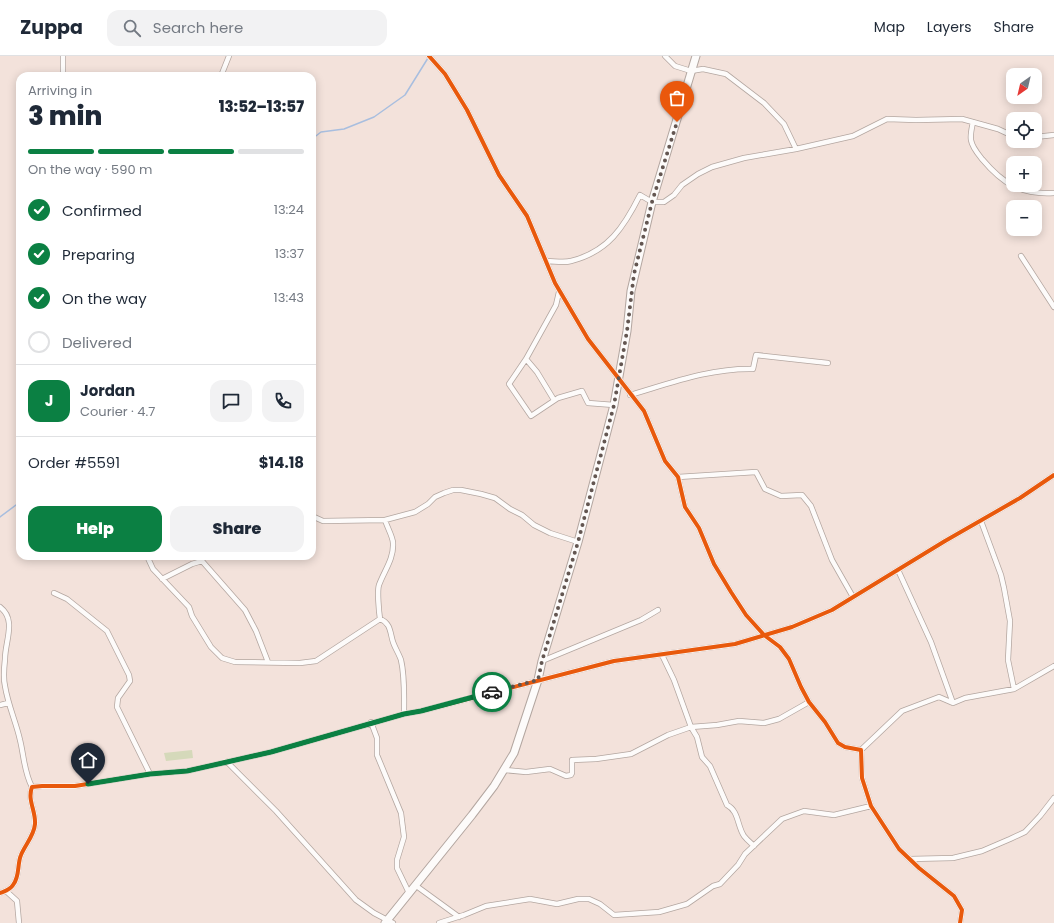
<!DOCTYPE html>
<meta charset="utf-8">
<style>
:root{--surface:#fff;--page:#f2f2f3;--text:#1f2937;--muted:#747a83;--line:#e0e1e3;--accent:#0b8043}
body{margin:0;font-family:Poppins,sans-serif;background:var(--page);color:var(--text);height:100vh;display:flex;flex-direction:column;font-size:15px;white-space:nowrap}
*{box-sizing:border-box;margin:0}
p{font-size:13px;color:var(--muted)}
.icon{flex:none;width:22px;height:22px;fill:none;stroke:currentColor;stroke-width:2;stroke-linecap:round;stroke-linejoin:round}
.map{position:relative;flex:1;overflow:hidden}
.side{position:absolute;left:16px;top:16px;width:300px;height:488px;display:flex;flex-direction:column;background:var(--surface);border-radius:12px;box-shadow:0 2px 10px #0003}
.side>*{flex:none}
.needle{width:26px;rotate:214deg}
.tools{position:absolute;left:1006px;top:12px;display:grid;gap:8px}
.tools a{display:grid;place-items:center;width:36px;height:36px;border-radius:8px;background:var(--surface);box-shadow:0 2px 10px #0003;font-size:20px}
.pin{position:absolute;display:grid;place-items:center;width:34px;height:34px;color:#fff;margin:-41px -17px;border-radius:50% 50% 50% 0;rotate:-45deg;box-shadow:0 0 4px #0007}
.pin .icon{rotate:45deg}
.courier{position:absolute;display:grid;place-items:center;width:40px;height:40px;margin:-20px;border:3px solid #0b8043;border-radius:50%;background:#fff;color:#222;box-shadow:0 1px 5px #0007}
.overview em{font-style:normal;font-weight:800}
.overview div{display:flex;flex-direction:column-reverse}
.overview{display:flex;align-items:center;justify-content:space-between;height:68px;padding:0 12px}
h1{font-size:26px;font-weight:800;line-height:30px}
.bar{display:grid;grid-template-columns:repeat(4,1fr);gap:6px 4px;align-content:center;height:48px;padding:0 12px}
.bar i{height:5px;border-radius:3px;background:var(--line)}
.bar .on{background:var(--accent)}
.bar p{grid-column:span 4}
.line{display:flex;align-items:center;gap:10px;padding:0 12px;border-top:1px solid var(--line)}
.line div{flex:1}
.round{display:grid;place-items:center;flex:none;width:42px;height:42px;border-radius:12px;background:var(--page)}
ol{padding:0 12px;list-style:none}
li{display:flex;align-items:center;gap:12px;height:44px}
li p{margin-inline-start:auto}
li .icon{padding:4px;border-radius:50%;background:var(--accent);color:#fff;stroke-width:4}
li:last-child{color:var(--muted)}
li i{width:22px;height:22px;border:2px solid var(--line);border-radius:50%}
.button{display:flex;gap:8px;margin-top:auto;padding:8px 12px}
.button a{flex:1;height:46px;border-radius:12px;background:var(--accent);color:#fff;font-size:16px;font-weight:800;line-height:46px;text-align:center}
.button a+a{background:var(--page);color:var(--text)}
header{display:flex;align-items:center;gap:24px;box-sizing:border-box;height:56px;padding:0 20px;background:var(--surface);border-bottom:1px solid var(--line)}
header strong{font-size:19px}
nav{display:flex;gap:22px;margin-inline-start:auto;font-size:14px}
.search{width:280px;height:36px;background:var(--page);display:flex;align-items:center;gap:10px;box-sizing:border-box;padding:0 14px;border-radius:12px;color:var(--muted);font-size:15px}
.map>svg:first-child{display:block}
.green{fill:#d5d9ba}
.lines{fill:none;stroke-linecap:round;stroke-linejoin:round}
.stream{stroke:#a8bedf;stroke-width:1.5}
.street-casing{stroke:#b3a6a0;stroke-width:6}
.primary-casing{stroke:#b3a6a0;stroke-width:9}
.street{stroke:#fdfbfa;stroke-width:4.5}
.primary{stroke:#fdfbfa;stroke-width:7}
.cycleway-casing{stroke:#fcefea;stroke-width:6}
.cycleway{stroke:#e8590c;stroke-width:4}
.done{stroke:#635651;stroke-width:4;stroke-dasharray:0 7.2}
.route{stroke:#0b8043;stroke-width:5}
</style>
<header>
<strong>Zuppa</strong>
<div class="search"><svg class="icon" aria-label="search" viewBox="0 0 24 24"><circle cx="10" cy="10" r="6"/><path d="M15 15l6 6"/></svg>Search here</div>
<nav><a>Map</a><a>Layers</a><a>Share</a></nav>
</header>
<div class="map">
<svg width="1054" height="867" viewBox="0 0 1054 867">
<rect width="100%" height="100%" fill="#f3e2db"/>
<path class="green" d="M192,694L193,702L166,705L164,697Z"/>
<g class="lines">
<path class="stream" d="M312,83L321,76L344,73L374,61L405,39L428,2
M0,461L20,446"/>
<defs>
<path id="street" d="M429,0L445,18L467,54L499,119L527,160L555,227L588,283L644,355L665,405L678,421L685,451L699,472L714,508L731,536L746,559L764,579L780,591L789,603L801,631L809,646L825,666L838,687L845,691L861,694L862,722L871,750L899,793L919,812L954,840L962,854L960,867
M665,0L675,10L691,15L703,13L726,18L764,47L784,68L796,93
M63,20V0
M221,20L229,0
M973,66C972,71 970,79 971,84C972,91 978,98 982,103C1003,128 1021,139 1054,137
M1035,81L1054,79
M1021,200L1054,251
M546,205C554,205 564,207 571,205C608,196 624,171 640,139L652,146H664L674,139L682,129L698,118L712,111L744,102L796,93L853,80L887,63L916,64L962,63L998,73L1013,80
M559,236L556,249L526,303L509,328L531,360L558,342L582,335L588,347L614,349
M526,303L537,316L554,344
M630,339C671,327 710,312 753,313L756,299L828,307
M678,421L756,416L765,433L781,440L802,439L811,450L832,504L853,541
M312,460L323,465L385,464L415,456L428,448L435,441L444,437L453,434H461L481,438L495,442L510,453L522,459L534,469L550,477L578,486
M981,465L1001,519L1004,532L1010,565L1008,604L1014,633
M147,500L153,513L189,551L192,560L211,591L222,602L235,606L300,607L316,605L380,563C391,567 390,577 393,586C395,592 399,598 401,604C405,621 404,640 404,658
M898,514L931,586L953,647
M162,523L192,508L202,505L245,554L256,575L268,606
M54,537L67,543L107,575L129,619L130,625L118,642L117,651L150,718
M0,551C17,564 5,585 5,603C4,612 3,622 5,630C8,649 16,666 20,684C24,700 24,716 32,731
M380,563C379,556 377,535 379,529C384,515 394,503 393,487C393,481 387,471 385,464
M662,599L674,624L691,671L697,681L702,701L710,710L727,749C739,755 737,770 744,780C747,784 751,787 754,790
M542,605L641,564L658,554
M0,649L8,647
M371,666L377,682V699L401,757L404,781L397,804V812L409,837
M861,694L902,655L939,641L953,647L965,642L1014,633L1054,610
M227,706L276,755L356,844L374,857L393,867
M504,714L526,716L550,713L566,720L571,719L572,717V704L596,703L631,698L668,679L691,671L717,669L739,665L764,667L779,663L809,646
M910,803L953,802L982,795L1010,783L1025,776L1040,760L1054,742
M415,829L459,861
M6,835L17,845L19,867
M0,837C5,835 10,834 13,829C20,821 17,808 21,799C25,789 34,780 35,768C36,755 27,744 32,731L42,730H75L150,718L187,715L271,696L404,658L421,655L614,605L735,588L792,571L832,554L945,485L1020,442L1054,419
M439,867L464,859L486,850L530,843L557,848L578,843H589L600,848L614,859L659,856L687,848L713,830L720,828L738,809L745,798L782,763L804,755L834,759L871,750"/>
<path id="primary" d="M385,867L472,759L494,730L514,697L538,624L542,605L578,486L614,349L627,275L631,235L652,146L696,0"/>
</defs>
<use href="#street" class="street-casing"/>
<use href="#primary" class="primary-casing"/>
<use href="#street" class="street"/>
<use href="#primary" class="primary"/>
<defs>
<path id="cycleway" d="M429,0L445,18L467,54L499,119L527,160L555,227L588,283L644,355L665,405L678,421L685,451L699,472L714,508L731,536L746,559L764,579L780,591L789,603L801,631L809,646L825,666L838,687L845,691L861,694L862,722L871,750L899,793L919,812L954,840L962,854L960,867
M0,837C5,835 10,834 13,829C20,821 17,808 21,799C25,789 34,780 35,768C36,755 27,744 32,731L42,730H75L150,718L187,715L271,696L404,658L421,655L614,605L735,588L792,571L832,554L945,485L1020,442L1054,419"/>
</defs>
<use href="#cycleway" class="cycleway-casing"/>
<use href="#cycleway" class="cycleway"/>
</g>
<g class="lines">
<path class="done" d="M492,636L538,624L542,605L578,486L614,349L627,275L634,218L652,146L677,66"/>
<path class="route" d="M88,728L150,718L187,715L227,706L271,696L404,658L421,655L492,636"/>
</g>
</svg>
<div class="tools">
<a><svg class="needle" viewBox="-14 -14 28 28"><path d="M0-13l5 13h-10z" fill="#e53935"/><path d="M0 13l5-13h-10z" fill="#747a83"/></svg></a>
<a><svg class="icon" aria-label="locate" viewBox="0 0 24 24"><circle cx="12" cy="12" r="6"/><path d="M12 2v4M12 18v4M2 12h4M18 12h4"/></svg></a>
<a>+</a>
<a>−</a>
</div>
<div class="pin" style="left:677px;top:66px;background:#ea580c"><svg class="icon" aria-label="bag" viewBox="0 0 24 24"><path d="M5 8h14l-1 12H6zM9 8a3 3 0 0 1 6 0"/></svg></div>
<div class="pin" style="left:88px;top:728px;background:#1f2937"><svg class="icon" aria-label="home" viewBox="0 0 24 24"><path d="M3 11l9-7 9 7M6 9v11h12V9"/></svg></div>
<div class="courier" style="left:492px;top:636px"><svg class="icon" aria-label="car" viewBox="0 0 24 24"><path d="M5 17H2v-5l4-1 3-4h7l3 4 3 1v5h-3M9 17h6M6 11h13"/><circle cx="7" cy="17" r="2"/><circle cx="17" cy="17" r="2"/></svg></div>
<section class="side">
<div class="overview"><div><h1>3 min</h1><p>Arriving in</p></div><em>13:52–13:57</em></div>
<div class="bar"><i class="on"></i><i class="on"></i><i class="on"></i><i></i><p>On the way · 590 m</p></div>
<ol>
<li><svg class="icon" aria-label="check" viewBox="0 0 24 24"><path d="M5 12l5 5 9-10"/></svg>Confirmed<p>13:24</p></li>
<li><svg class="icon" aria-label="check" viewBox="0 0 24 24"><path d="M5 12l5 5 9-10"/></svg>Preparing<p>13:37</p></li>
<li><svg class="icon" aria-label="check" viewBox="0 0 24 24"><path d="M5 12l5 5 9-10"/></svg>On the way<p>13:43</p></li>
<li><i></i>Delivered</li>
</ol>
<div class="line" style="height:72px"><b class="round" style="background:var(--accent);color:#fff">J</b><div><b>Jordan</b><p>Courier · 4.7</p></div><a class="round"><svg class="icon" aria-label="chat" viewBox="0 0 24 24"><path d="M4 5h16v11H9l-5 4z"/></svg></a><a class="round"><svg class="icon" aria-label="phone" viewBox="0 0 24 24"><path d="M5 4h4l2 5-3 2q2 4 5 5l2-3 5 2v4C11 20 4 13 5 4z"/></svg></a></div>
<div class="line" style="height:52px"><div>Order #5591</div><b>$14.18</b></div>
<div class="button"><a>Help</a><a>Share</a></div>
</section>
</div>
